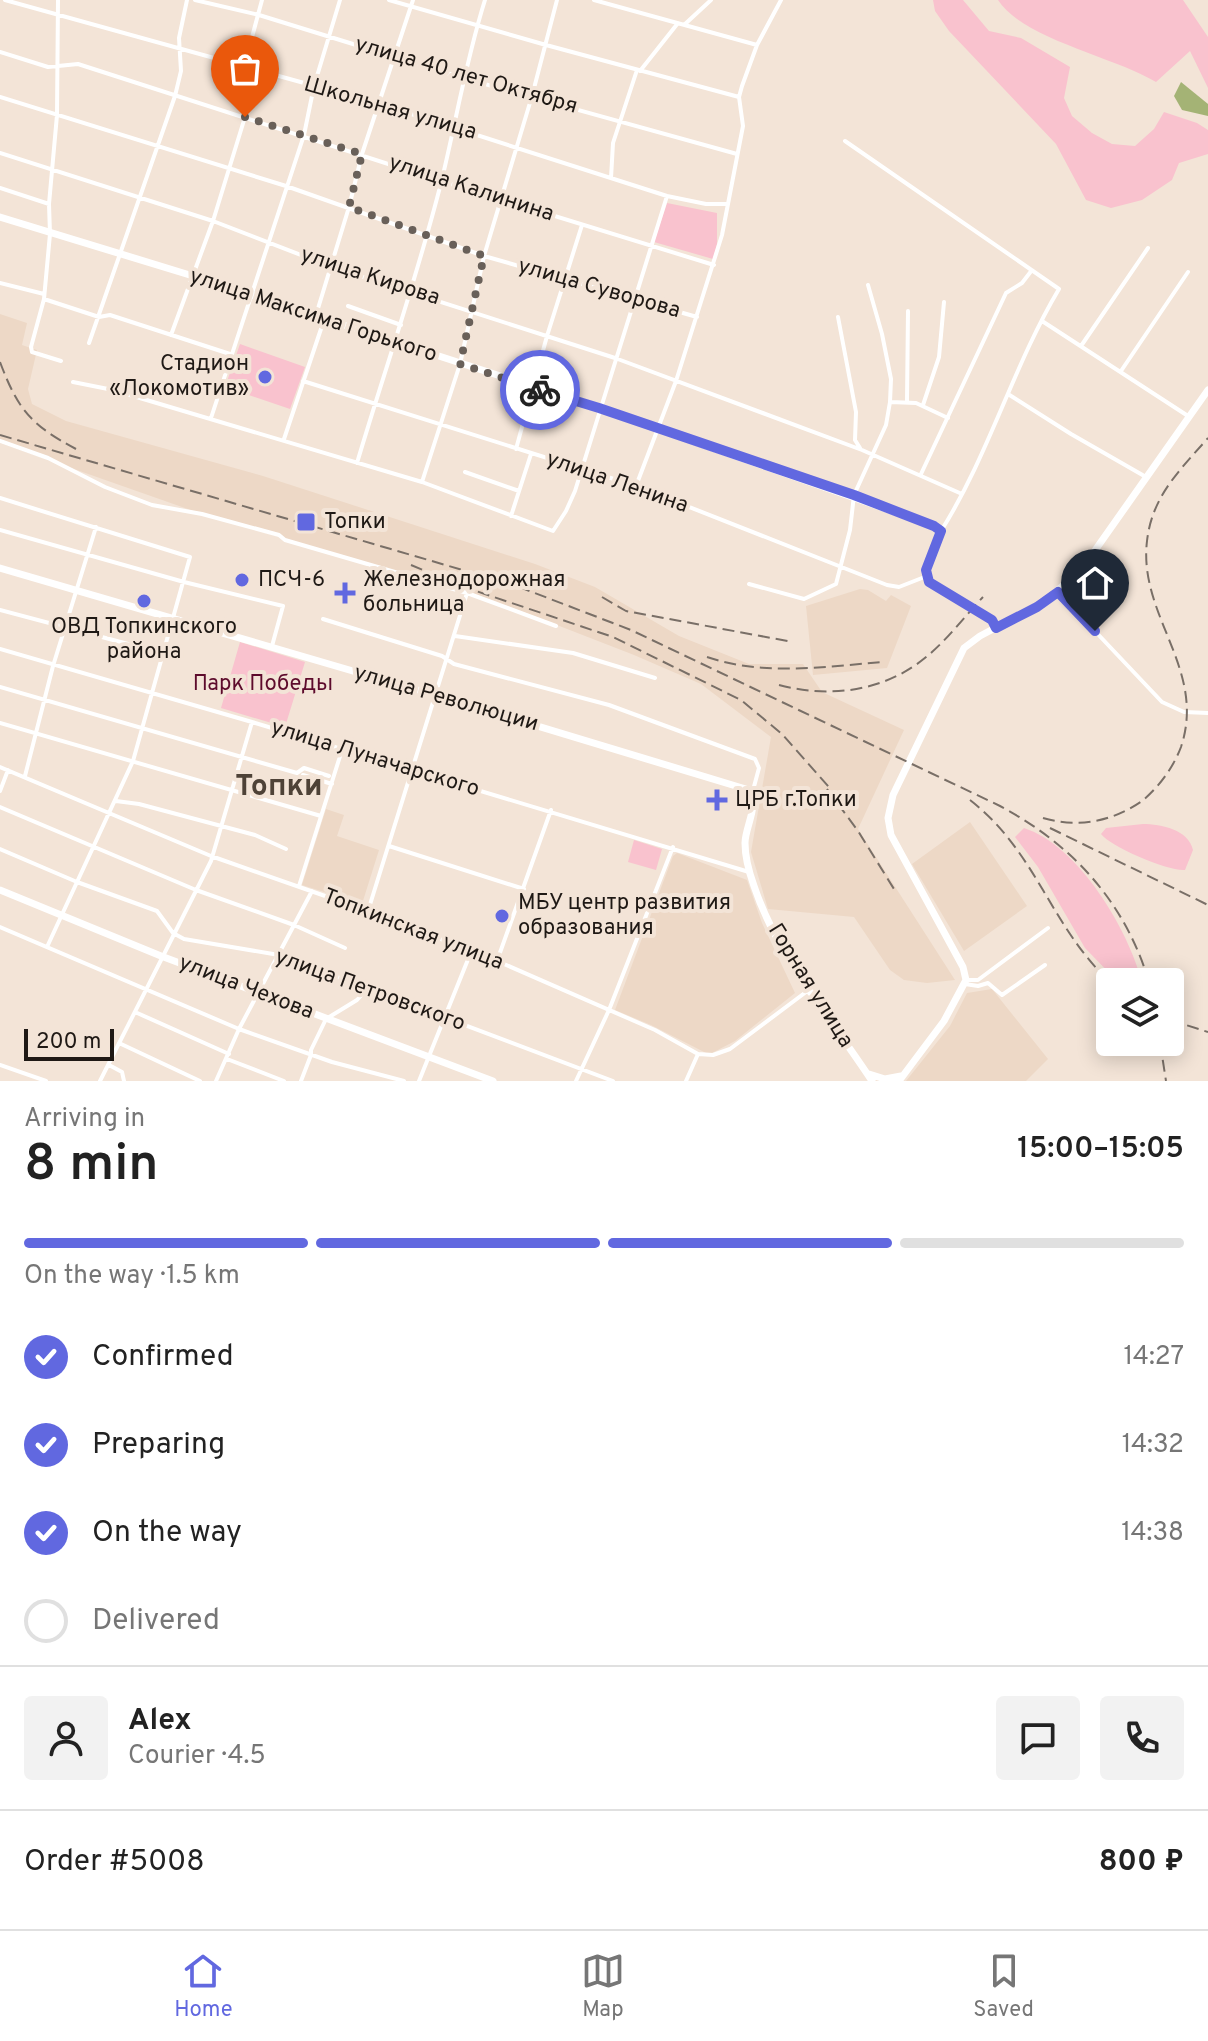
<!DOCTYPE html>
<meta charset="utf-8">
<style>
:root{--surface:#fff;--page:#f2f2f2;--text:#222;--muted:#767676;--line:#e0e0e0;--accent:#6168e0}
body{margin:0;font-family:Overpass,sans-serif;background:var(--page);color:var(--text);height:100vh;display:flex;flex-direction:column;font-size:30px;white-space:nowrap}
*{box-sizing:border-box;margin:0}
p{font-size:26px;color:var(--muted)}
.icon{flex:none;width:44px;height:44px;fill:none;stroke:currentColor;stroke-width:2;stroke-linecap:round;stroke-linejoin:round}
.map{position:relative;height:1081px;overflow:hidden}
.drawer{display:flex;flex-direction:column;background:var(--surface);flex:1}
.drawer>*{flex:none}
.buttons{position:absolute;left:1096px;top:968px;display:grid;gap:16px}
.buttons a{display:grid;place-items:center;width:88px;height:88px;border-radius:8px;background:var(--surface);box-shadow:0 4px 20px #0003;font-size:40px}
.scale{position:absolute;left:24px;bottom:20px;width:90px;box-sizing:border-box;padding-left:8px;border:4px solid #1f1915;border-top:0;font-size:22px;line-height:28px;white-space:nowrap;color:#1f1915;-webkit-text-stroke:6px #f3e4d7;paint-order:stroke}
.pin{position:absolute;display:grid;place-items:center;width:68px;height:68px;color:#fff;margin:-82px -34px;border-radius:50% 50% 50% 0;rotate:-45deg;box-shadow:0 0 8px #0007}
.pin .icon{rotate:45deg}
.courier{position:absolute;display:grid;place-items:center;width:80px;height:80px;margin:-40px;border:6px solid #6168e0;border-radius:50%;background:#fff;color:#222;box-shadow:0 2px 10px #0007}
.overview em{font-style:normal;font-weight:600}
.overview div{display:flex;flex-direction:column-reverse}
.overview{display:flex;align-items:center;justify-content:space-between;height:136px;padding:0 24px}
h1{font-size:52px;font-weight:600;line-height:60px}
.bar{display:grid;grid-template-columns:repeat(4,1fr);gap:12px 8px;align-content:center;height:96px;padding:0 24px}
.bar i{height:10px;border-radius:6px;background:var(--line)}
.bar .selected{background:var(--accent)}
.bar p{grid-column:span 4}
.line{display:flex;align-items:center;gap:20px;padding:0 24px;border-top:2px solid var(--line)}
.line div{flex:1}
.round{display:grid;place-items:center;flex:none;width:84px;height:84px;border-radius:8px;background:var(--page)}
ol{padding:0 24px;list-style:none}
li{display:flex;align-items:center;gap:24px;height:88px}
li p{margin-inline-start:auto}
li .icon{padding:8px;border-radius:50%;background:var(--accent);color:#fff;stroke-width:4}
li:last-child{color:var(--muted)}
li i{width:44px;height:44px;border:4px solid var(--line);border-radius:50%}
.menu{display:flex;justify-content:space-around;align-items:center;height:112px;border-top:2px solid var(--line);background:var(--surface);font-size:22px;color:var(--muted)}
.menu a{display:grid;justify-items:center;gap:4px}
.menu .selected{color:var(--accent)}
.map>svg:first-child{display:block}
.built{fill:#edd8c6}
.green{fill:#f9c2ce}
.water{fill:#a4b375}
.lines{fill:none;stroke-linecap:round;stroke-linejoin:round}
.street{stroke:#fff;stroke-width:4}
.secondary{stroke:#fff;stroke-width:7}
.rail{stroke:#796f67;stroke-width:2;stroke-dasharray:12 6;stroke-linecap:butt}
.done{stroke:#696059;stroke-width:8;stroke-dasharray:0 14.4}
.route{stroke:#6168e0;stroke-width:10}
.poi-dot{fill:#6168e0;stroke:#f3e4d7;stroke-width:3}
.labels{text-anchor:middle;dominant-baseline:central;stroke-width:8;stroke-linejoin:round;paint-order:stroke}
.street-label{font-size:22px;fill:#1f1915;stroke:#f3e4d7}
.poi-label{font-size:22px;fill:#1f1915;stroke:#f3e4d7;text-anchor:start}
.park-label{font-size:22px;fill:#5d0b2c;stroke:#f3e4d7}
.district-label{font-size:30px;font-weight:bold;fill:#4e4237;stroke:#f3e4d7}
</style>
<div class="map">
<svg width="1208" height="1081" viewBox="0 0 1208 1081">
<rect width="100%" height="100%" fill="#f3e4d7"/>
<path class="built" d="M0,314L27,323L22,345L37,350L28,389L32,404L66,421L263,476L535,564L595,587L679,636L749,664H803L822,692L904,730L858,829L955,980L927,983L904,980L890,970L854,917L768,909L751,852L771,737L701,684L634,655L495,601L202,514L0,443Z
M860,589L868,590L886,601L891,595L911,606L887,668L813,675L806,606Z
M326,809L344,815L337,836L379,850L362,904L302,885Z
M970,822L1027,906L964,951L912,864Z
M677,853L747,880L762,923L795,993L735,1041L712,1053L708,1054L651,1025L615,1010L673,856Z
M992,989L1048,1059L1026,1081H906L950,1026L967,993Z"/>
<path class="green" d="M933,0H963L989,31L1021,38L1070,67L1064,98L1072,116L1092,133L1112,144L1135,146L1154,129L1164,112L1197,123L1208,130V154L1179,163L1172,180L1142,200L1111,208L1086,200L1056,144L949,31L935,11Z
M998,0H1183L1208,37V88L1190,51L1156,82C1115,57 1023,39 998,0Z
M667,203L717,213V244L713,259L654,242Z
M240,344L305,367L290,409L225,387Z
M240,642L305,662L285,727L221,708Z
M1143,824C1161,824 1189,830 1193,850L1185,870C1170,872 1111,847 1101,834L1106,828Z
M1024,828C1079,846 1128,929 1142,982H1118L1085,948L1038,867L1015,837Z
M634,840L662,849L656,870L628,862Z"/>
<path class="water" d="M1181,82L1208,104V116L1182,110L1174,96Z"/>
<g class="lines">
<path class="street" d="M5,0L380,104L667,196L706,204H727
M58,0L57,115L49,204L50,234L44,299L31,347L32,352L61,361
M195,0L259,15L463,78L737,154
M389,0L546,45L739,97
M594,0L757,45
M684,25L711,0
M0,52L48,67L78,64L441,181L714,265
M244,67L262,0
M640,71L678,23
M0,97L286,186L484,256L697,317
M845,141L1059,289C1013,366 989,455 941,531
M0,153L213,221L332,267L615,358L862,450L962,494
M611,178L613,143L637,70
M0,188L49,204
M0,283L44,294
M44,299L99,317L110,315L230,354
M348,306L401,325
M316,315L349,207L362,154L413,0
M838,317L856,412L855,440L860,448
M1042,321L1188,416
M171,335L213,221L245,117L255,74L252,70
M89,343L175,96L181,71L179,38L187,0
M1081,346L1148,248
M1121,371L1188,272
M303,381L636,486L887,585L899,587L927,576
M73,382L113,390L422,482L553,531L566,511L575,491L667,196
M1008,394L1071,434L1146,477
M907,401L908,311
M890,402L916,403L948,418
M923,405L939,357L944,302
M211,418L304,135L314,86L340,0
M284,439L324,320
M0,441L48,458L105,487L152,505L202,514L279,535L285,540L467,593L556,626
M516,449L547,336L582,225
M357,463C385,369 417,278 441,183C456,122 466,60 485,0
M465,472L519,491
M921,474L1006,293L1022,283L1032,270
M422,482L460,364L484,256L532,96L557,0
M636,486L676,381L722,235L743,126L739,97L742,86L757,45L781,0
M0,498L190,557L133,761L47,947
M511,516L531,454
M0,530L184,582L283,606L272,646
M749,584L804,599L836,584L850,530L854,495L886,425L890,402L891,379L882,334L868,285
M1058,592L1162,702L1184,712L1208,713
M0,610L162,653
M323,619L442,656L454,664L609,705L755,759L759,768L752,794
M455,636L573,653L655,678
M0,649L252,722L749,872
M0,687L297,773L304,768L329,776
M0,723L321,816
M0,767L211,856L368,911L497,961L655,1030L698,1054L713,1055L730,1049L810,989
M303,775L332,784
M25,776L53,666L96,527
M0,791L8,770
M116,801L139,804L255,835L286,849
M0,807L196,890L294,925L345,948
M389,846L524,889
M0,849L77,882L157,911L173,933L184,939L279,955L613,1081
M299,886L342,750
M368,911L467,593
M0,927L239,1029L332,1062L404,1081
M497,961L551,810
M966,980H978L1048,928
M965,984L978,986L988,983L1002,995L1045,965
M135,1012L229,1054
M119,1043L200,1081
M227,1059L284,1081
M0,1065L46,1081
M109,1065L122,1072L124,1081
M100,1081L211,861L252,722
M216,1081L239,1029L312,891
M301,1081L311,1055V1050L326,1019L357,1000L367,989
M419,1081L471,952
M576,1081L609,1010L673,847
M686,1081L698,1054"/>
<path class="secondary" d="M0,217L193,276L599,408L929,524L941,531L926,570L929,582L992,620L996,628
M0,568L435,695L749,790C760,804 745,827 745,843C745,858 749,872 754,886C778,958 831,1018 872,1081
M0,890L161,956L493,1081
M869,1074L885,1079L901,1076
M899,1081L944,1021L966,980L963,967L891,835L888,818L893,795L964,648L980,636L1046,601L1084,566L1208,390"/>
<path class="rail" d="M0,362C18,410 31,425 76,449
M0,435L514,585L631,630L1000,806C1073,845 1125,902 1149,982
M411,565L464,587L613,637L741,700L782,734L836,795
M602,597L626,611L793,642
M707,657C762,676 825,667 882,662
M779,685C833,699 889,691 932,652C951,635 966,615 983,597
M827,789L858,831L894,889
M970,800C1037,852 1050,926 1110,982
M1043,818C1077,828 1112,822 1142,801C1159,787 1173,768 1181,747C1207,669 1138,616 1147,541C1152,496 1180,470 1208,438
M1050,828L1208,905
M1170,1020L1208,1032
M1160,1042L1166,1081"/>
</g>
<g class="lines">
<path class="done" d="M245,117L362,154L349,207L484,256L460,364L540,390"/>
<path class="route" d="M540,390L599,408L854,495L934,526L941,531L926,570L929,582L992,620L996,628L1037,607L1058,592L1095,631"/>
</g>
<g class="poi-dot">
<circle cx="265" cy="377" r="8"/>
<rect x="296" y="512" width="20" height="20" rx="4"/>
<circle cx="242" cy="580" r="8"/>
<path d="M341 581h8v8h8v8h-8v8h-8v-8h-8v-8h8z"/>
<circle cx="144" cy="601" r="8"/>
<path d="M713 788h8v8h8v8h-8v8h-8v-8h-8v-8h8z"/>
<circle cx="502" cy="916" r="8"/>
</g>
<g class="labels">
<g class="street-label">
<text transform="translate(466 76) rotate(16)">улица 40 лет Октября</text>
<text transform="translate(390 109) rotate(16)">Школьная улица</text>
<text transform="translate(471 189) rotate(18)">улица Калинина</text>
<text transform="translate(370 277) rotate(18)">улица Кирова</text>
<text transform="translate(599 289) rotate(16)">улица Суворова</text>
<text transform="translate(313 316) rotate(18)">улица Максима Горького</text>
<text transform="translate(617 483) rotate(19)">улица Ленина</text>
<text transform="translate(446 699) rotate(16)">улица Революции</text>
<text transform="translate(375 759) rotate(17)">улица Луначарского</text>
<text transform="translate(413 930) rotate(21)">Топкинская улица</text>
<text transform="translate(810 986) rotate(58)">Горная улица</text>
<text transform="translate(246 988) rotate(21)">улица Чехова</text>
<text transform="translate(370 991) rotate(20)">улица Петровского</text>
</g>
<g class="poi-label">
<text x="249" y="364" text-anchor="end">Стадион<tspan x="249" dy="25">«Локомотив»</tspan></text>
<text x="324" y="522">Топки</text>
<text x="258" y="580">ПСЧ-6</text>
<text x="363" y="580">Железнодорожная<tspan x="363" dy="25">больница</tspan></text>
<text x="144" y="627" text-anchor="middle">ОВД Топкинского<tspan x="144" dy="25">района</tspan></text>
<text x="735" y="800">ЦРБ г.Топки</text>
<text x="518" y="903">МБУ центр развития<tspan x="518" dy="25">образования</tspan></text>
</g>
<g class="park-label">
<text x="263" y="684">Парк Победы</text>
</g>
<g class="district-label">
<text x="279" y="787">Топки</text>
</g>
</g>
</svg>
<div class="buttons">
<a><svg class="icon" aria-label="layers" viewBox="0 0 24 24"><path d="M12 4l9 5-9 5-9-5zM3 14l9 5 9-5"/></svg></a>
</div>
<div class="scale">200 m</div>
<div class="pin" style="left:245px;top:117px;background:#ea580c"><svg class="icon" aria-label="bag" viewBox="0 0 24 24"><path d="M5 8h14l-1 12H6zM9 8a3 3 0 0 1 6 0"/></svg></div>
<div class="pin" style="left:1095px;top:631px;background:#1f2937"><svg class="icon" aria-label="home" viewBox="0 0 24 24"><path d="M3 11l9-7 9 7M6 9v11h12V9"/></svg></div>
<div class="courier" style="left:540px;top:390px"><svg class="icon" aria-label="bike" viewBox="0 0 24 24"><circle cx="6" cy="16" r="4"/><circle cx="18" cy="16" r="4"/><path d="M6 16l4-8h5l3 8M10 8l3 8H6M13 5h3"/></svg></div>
</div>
<section class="drawer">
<div class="overview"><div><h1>8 min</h1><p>Arriving in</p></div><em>15:00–15:05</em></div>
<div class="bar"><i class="selected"></i><i class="selected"></i><i class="selected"></i><i></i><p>On the way · 1.5 km</p></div>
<ol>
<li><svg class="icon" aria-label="check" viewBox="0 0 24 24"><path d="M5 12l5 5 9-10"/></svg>Confirmed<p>14:27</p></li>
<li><svg class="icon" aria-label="check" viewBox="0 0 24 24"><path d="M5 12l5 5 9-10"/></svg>Preparing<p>14:32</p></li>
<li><svg class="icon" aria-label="check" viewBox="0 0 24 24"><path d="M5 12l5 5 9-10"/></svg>On the way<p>14:38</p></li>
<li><i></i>Delivered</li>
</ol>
<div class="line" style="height:144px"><a class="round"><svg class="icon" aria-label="person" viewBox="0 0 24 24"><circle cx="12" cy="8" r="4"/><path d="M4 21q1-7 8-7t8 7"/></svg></a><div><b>Alex</b><p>Courier · 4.5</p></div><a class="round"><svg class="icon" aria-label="chat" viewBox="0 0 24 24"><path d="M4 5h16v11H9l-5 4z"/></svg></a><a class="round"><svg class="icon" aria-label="phone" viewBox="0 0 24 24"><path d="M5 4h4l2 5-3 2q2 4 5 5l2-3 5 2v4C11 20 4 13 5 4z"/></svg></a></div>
<div class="line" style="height:104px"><div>Order #5008</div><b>800 ₽</b></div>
</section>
<nav class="menu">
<a class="selected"><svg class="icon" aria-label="home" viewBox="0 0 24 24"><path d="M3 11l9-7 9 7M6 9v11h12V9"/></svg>Home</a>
<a><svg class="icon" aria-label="map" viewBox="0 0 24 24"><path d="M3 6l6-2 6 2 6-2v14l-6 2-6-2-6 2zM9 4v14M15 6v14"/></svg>Map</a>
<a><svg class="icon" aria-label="saved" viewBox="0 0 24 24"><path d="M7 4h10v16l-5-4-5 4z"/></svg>Saved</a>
</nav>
